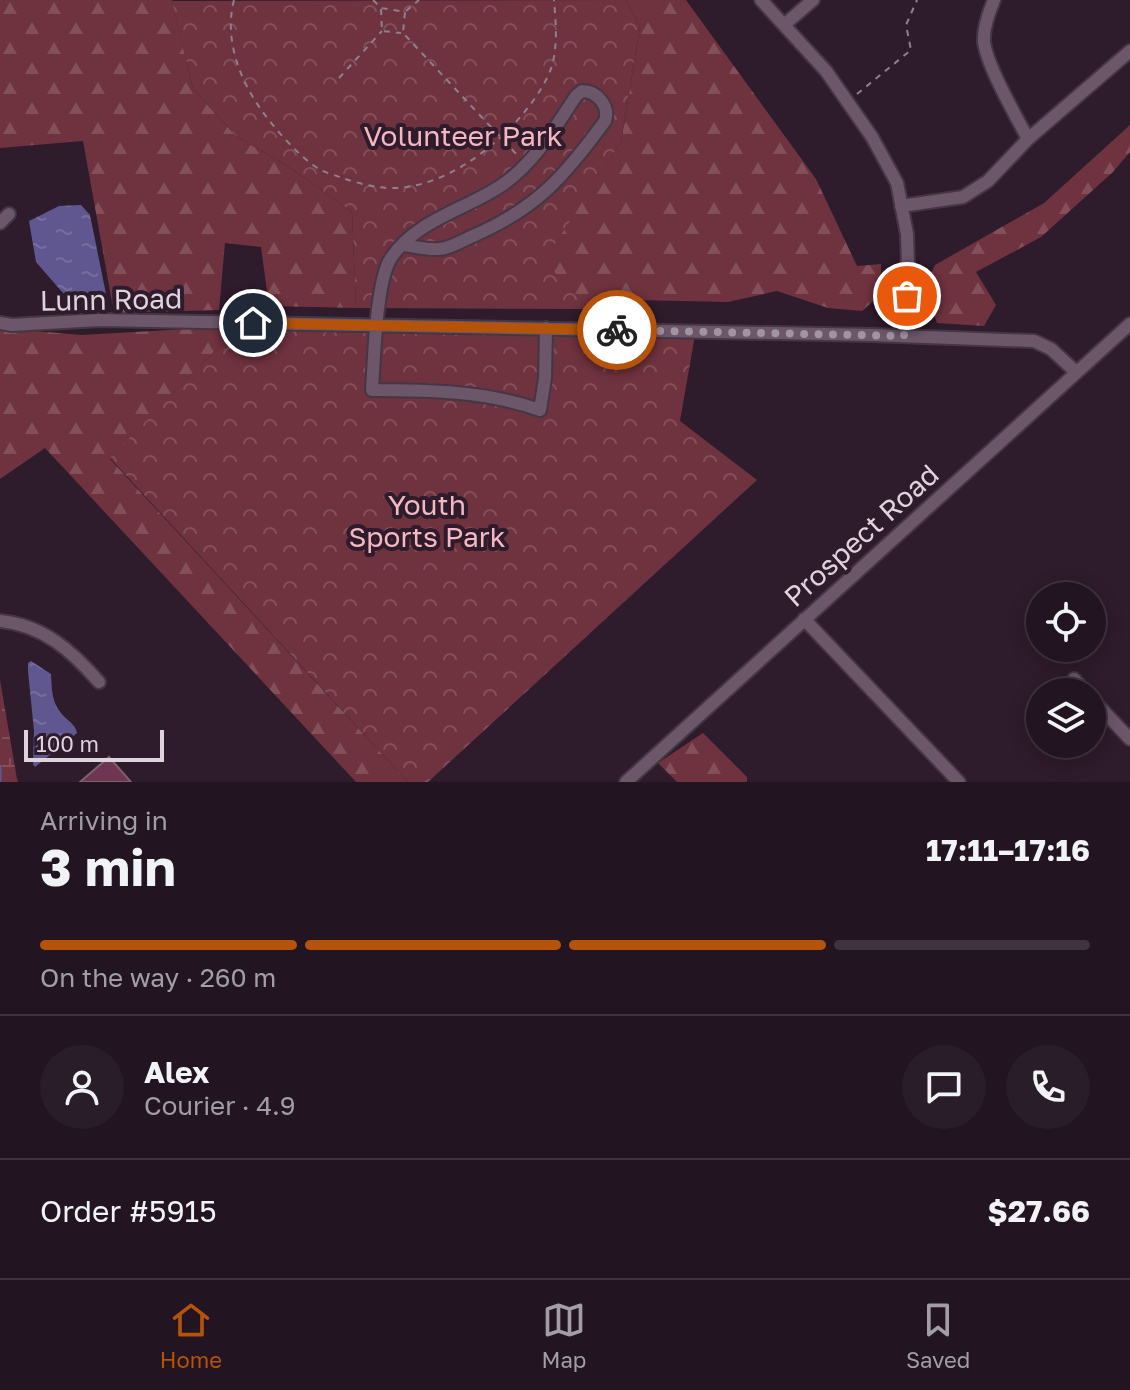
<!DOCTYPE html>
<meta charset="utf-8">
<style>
:root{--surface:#221421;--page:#2a1d2a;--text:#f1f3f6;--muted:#a29ea5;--line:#3f333f;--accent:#b45309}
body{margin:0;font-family:"Golos Text",sans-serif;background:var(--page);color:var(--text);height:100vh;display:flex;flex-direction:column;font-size:30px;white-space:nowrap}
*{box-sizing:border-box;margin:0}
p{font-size:26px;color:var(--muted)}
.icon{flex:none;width:44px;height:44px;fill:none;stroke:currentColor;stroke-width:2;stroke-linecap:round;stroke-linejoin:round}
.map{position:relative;height:782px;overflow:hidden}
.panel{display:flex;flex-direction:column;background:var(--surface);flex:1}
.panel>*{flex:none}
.fabs{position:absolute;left:1026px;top:582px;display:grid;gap:16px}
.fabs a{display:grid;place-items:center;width:80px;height:80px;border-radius:50%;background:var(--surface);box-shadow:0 4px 20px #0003,0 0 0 2px var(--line);font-size:40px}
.scale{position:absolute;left:24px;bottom:20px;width:140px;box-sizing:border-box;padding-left:8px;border:4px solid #dfd3de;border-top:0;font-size:22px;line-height:28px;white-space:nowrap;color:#dfd3de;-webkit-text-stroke:6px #2e1b2c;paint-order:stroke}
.pin{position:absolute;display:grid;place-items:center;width:68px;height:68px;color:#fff;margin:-34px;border:4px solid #fff;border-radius:50%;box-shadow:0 2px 8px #0007}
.courier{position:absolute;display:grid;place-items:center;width:80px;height:80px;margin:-40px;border:6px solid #b45309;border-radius:50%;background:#fff;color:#222;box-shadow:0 2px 10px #0007}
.summary em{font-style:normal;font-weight:700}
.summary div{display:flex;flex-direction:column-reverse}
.summary{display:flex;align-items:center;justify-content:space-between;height:136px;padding:0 40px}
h1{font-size:52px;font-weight:700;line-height:60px}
.bar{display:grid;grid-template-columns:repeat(4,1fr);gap:12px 8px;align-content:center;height:96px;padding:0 40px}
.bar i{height:10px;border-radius:6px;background:var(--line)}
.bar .current{background:var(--accent)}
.bar p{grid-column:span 4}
.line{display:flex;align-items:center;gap:20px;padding:0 40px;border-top:2px solid var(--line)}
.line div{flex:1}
.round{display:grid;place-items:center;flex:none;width:84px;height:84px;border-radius:42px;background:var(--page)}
.tabs{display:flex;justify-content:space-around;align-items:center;height:112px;border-top:2px solid var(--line);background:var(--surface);font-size:22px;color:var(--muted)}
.tabs a{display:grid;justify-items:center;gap:4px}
.tabs .current{color:var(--accent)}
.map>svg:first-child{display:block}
.forest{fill:url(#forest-firs)}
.wetland{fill:url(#wetland-marsh)}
.park{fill:url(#park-crowns)}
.water{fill:url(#water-ripples)}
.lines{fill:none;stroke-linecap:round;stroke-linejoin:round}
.stream{stroke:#605790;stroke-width:3}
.building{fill:#6f3654;stroke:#7d616e;stroke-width:2}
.minor-casing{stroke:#453644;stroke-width:16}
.path{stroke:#8f808d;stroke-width:2;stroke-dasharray:6 6;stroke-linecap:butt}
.minor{stroke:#6c566a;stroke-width:12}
.done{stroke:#a193a0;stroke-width:8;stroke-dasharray:0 14.4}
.route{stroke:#b45309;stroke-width:10}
.labels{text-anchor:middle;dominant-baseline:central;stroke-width:8;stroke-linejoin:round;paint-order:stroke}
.park-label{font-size:28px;fill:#f5b7c1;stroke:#2e1b2c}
.street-label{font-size:28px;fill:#dfd3de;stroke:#2e1b2c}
</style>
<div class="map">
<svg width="1130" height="782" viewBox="0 0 1130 782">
<defs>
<pattern id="forest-firs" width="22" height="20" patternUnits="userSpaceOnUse" patternTransform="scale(2)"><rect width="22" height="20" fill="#6f323f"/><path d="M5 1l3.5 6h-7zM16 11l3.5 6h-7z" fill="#834f5a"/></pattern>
<pattern id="wetland-marsh" width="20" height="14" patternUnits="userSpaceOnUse" patternTransform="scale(2)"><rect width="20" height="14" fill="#6f323f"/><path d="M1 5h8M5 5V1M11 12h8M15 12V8" fill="none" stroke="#834f5a"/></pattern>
<pattern id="park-crowns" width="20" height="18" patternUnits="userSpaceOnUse" patternTransform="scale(2)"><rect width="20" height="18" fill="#6f323f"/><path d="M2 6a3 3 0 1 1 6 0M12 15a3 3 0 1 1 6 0" fill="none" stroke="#834f5a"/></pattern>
<pattern id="water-ripples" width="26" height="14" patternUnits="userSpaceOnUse" patternTransform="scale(2)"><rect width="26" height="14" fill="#605790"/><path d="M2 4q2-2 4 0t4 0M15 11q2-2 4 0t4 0" fill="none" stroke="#766e9f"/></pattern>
</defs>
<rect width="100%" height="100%" fill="#2e1b2c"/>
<path class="forest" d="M0,0H172L193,89L236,136L292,169L352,212L356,308L269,306L261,247L225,243L219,310L114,313L83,141L0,148Z
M626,0H686L816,179L857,266L881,264V294L862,311L828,308L777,291L728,302L635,300L590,309L543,261L621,142L640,27Z
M1130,125V152L1113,172L1041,237L976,272L996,305L984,326L937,323L931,307L921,295L935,265L1044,203Z
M239,326L110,459L408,782H356L45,448L0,479V328L82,335Z
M703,733L747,777V782H677L658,763Z"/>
<path class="wetland" d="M0,680L17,779L18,782H0Z"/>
<path class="park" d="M626,0L640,27L621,142L544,261L590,309L356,308L352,212L292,169L236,136L193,89L172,1Z
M239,326L695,335L680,421L757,480L428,782H408L110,458Z"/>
<path class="water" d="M81,205L90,215L107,299L98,308L82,309L69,300L36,262L29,221L59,206Z
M31,661L51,674C52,688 51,701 61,713C67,721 75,723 77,733L35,767L33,764L34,731L28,671V663Z"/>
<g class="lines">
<path class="stream" d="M0,766V781"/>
</g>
<path class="building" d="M109,757L131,782H80Z"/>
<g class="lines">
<defs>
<path id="minor" d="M761,0L826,71L872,137L897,183L907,234L908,267L904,336
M994,0C989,12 983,29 984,42C987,66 1016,116 1028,139
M784,25L813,0
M901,206L963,197L988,181L1028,139L1130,51
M0,223L9,214
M402,245C413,246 427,250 439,249C449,249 463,240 473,236C537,208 564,177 605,121C610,106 597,91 582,91L576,96C555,128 534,163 502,185C467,209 416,220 391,258C376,280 374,361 372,390C429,390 486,391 540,410L545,378L546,328
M0,323L12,325L99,320L872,335L1034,341L1051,349L1076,372
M804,619L959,782
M0,621C43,625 72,651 99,682
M1074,679L1085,692
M1092,699L1130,739
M626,782L1130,324"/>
</defs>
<use href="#minor" class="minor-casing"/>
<path class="path" d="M234,0C224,38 239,78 260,108C273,127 300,158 319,169C326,173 335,175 342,178C358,183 378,189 396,188C455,186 521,129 547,78C559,55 556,25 554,0
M373,0L381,8L405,12L403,33L519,157
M381,9L382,31L401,33
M406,11L419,0
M339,78L382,31
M857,94L911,50L906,25L917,0"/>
<use href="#minor" class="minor"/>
</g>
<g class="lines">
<path class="done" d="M617,330L904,336L907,296"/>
<path class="route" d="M253,323L617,330"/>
</g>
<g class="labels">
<g class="park-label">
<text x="463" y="135">Volunteer Park</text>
<text x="427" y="504">Youth<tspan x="427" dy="32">Sports Park</tspan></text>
</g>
<g class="street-label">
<text transform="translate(111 299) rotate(-1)">Lunn Road</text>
<text transform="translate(861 535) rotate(-42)">Prospect Road</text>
</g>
</g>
</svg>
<div class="fabs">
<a><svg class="icon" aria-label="locate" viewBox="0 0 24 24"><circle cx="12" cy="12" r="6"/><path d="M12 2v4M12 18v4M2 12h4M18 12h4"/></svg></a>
<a><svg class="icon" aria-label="layers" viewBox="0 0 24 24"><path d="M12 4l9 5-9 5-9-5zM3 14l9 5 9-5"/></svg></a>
</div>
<div class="scale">100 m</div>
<div class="pin" style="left:907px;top:296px;background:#ea580c"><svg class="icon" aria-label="bag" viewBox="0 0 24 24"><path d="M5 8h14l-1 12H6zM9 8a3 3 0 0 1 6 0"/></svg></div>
<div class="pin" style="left:253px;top:323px;background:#1f2937"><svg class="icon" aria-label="home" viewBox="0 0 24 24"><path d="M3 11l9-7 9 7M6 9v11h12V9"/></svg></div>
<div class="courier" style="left:617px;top:330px"><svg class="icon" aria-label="bike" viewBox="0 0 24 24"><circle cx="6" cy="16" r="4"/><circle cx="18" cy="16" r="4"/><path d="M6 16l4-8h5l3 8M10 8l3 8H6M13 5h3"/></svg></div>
</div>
<section class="panel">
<div class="summary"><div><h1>3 min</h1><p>Arriving in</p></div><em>17:11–17:16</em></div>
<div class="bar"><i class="current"></i><i class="current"></i><i class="current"></i><i></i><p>On the way · 260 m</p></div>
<div class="line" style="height:144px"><a class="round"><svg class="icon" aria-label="person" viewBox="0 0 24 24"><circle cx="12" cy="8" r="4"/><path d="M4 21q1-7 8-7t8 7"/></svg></a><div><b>Alex</b><p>Courier · 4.9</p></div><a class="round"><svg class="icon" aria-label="chat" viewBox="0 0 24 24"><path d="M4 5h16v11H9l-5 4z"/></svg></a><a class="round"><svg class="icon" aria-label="phone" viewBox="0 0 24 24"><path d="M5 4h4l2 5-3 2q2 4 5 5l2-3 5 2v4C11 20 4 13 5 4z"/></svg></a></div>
<div class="line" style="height:104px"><div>Order #5915</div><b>$27.66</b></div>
</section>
<nav class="tabs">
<a class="current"><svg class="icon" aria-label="home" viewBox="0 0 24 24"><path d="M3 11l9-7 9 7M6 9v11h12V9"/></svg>Home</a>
<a><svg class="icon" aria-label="map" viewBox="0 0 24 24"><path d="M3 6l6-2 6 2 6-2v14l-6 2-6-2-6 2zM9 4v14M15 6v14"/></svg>Map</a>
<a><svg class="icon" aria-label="saved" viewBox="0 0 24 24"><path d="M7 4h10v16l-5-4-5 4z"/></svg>Saved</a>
</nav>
